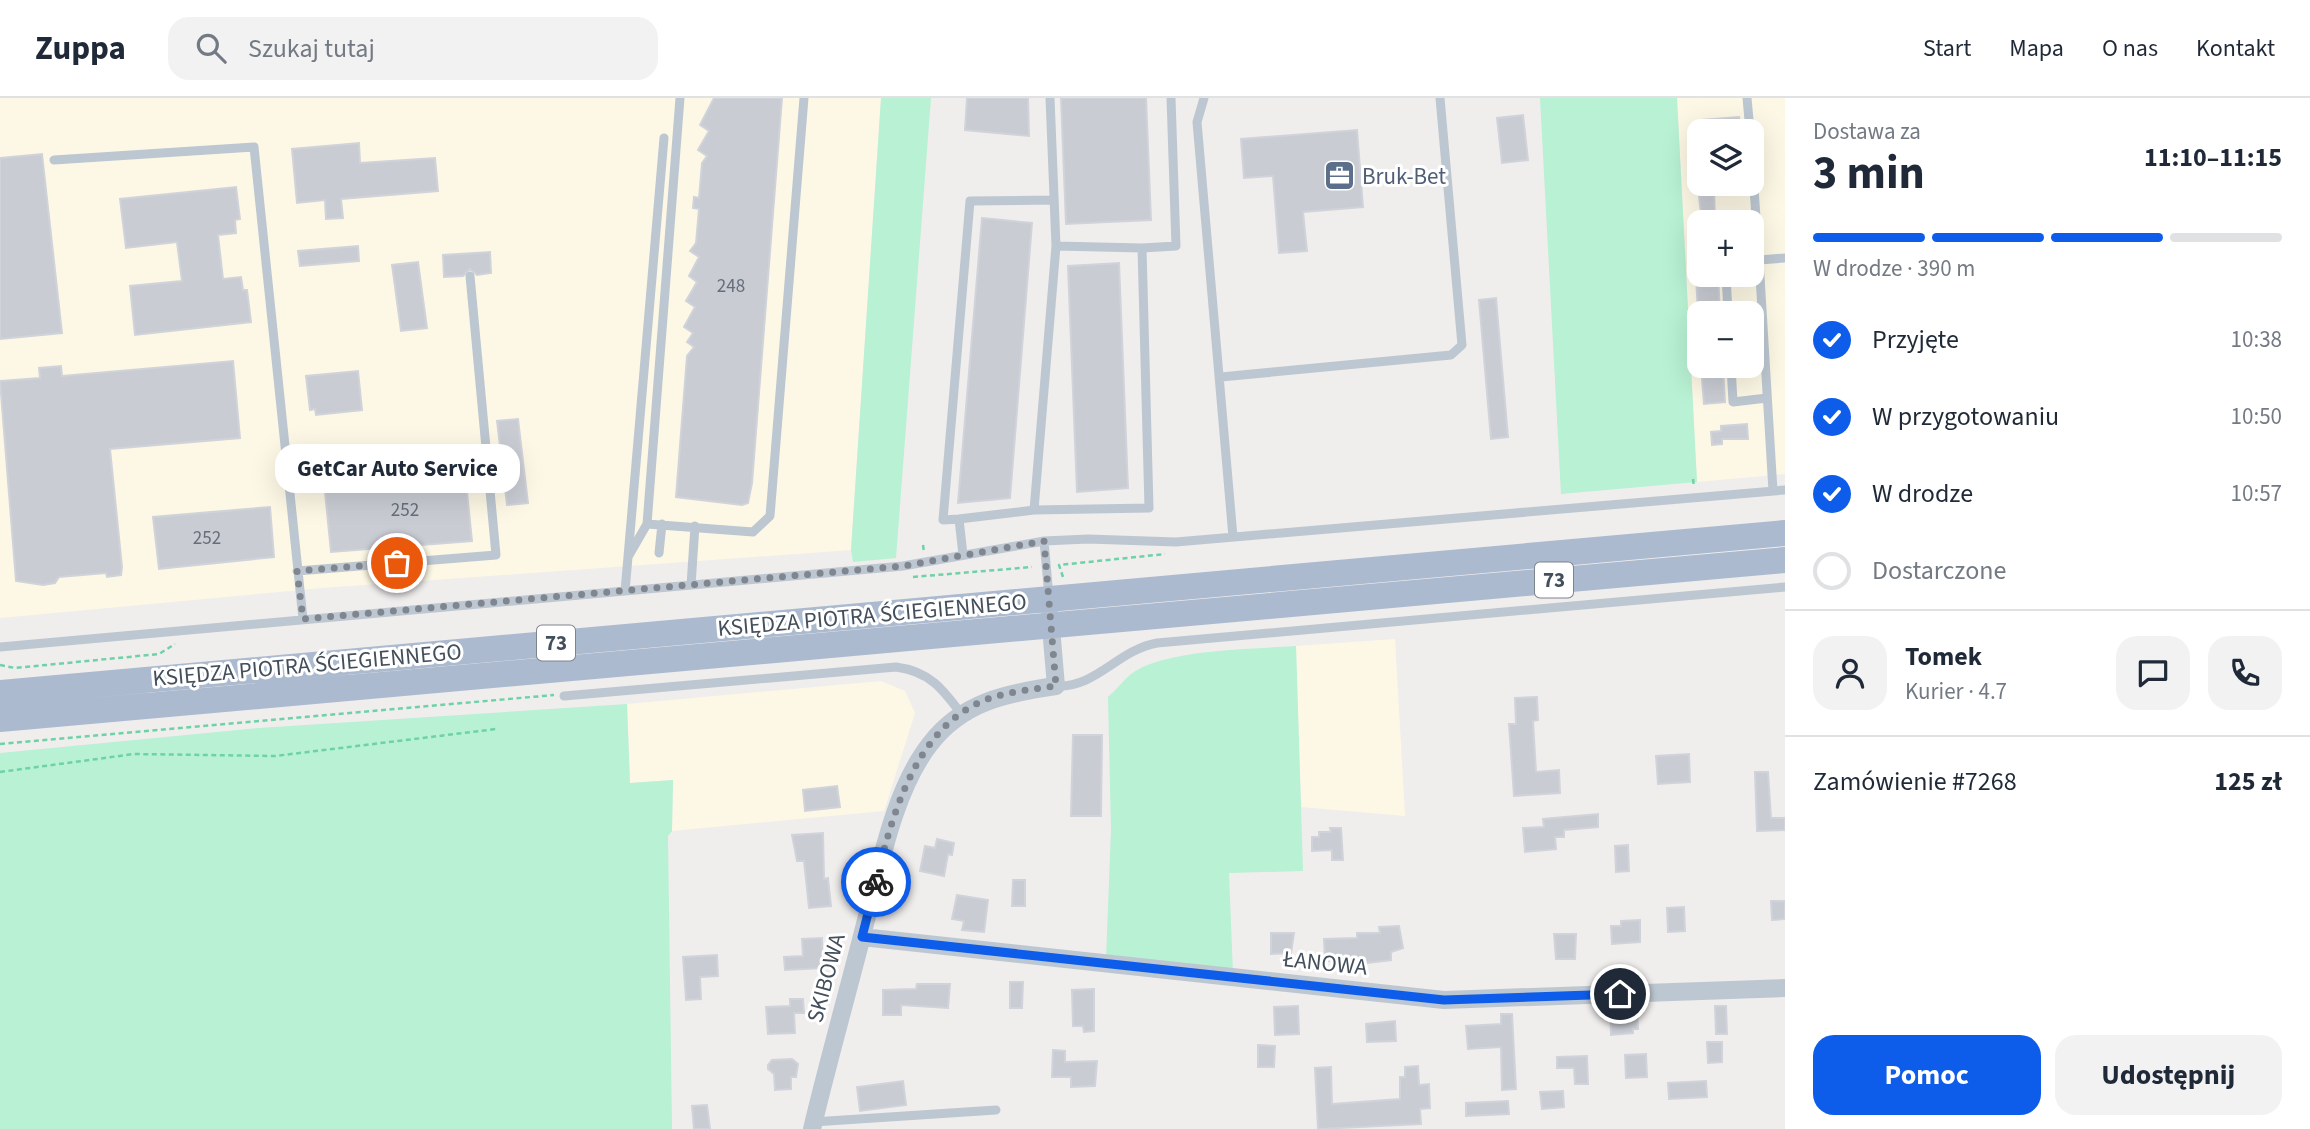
<!DOCTYPE html>
<html lang="pl">
<meta charset="utf-8">
<style>
:root{--surface:#fff;--page:#f2f2f3;--text:#1f2937;--muted:#747a83;--line:#e0e1e3;--accent:#0d5dea}
body{margin:0;font-family:"Source Sans 3",sans-serif;background:var(--page);color:var(--text);height:100vh;display:flex;flex-direction:column;font-size:26px;white-space:nowrap}
*{box-sizing:border-box;margin:0}
p{font-size:23px;color:var(--muted)}
.icon{flex:none;width:38px;height:38px;fill:none;stroke:currentColor;stroke-width:2;stroke-linecap:round;stroke-linejoin:round}
.map{position:relative;flex:1;overflow:hidden}
.sheet{display:flex;flex-direction:column;background:var(--surface);width:525px}
.sheet>*{flex:none}
.fabs{position:absolute;left:1687px;top:21px;display:grid;gap:14px}
.fabs a{display:grid;place-items:center;width:77px;height:77px;border-radius:14px;background:var(--surface);box-shadow:0 7px 28px #0002;font-size:35px}
.pin{position:absolute;display:grid;place-items:center;width:60px;height:60px;color:#fff;margin:-30px;border:4px solid #fff;border-radius:50%;box-shadow:0 2px 7px #0007}
.courier{position:absolute;display:grid;place-items:center;width:70px;height:70px;margin:-35px;border:5px solid #0d5dea;border-radius:50%;background:#fff;color:#222;box-shadow:0 2px 9px #0007}
.bubble{position:absolute;height:49px;border-radius:21px;background:var(--surface);box-shadow:0 7px 28px #0002;font-size:23px;font-weight:700;line-height:49px;text-align:center}
.head em{font-style:normal;font-weight:700}
.head div{display:flex;flex-direction:column-reverse}
.head{display:flex;align-items:center;justify-content:space-between;height:119px;padding:0 28px}
h1{font-size:46px;font-weight:700;line-height:52px}
.bar{display:grid;grid-template-columns:repeat(4,1fr);gap:10px 7px;align-content:center;height:84px;padding:0 28px}
.bar i{height:9px;border-radius:5px;background:var(--line)}
.bar .current{background:var(--accent)}
.bar p{grid-column:span 4}
.line{display:flex;align-items:center;gap:18px;padding:0 28px;border-top:2px solid var(--line)}
.line div{flex:1}
.round{display:grid;place-items:center;flex:none;width:74px;height:74px;border-radius:21px;background:var(--page)}
ol{padding:0 28px;list-style:none}
li{display:flex;align-items:center;gap:21px;height:77px}
li p{margin-inline-start:auto}
li .icon{padding:7px;border-radius:50%;background:var(--accent);color:#fff;stroke-width:4}
li:last-child{color:var(--muted)}
li i{width:38px;height:38px;border:4px solid var(--line);border-radius:50%}
.cta{display:flex;gap:14px;margin-top:auto;padding:14px 28px}
.cta a{flex:1;height:80px;border-radius:21px;background:var(--accent);color:#fff;font-size:28px;font-weight:700;line-height:80px;text-align:center}
.cta a+a{background:var(--page);color:var(--text)}
header{display:flex;align-items:center;gap:42px;box-sizing:border-box;height:98px;padding:0 35px;background:var(--surface);border-bottom:2px solid var(--line)}
header strong{font-size:33px}
nav{display:flex;gap:38px;margin-inline-start:auto;font-size:24px}
.search{width:490px;height:63px;background:var(--page);display:flex;align-items:center;gap:18px;box-sizing:border-box;padding:0 24px;border-radius:21px;color:var(--muted);font-size:26px}
main{display:flex;flex:1;min-height:0}
.map>svg:first-child{display:block}
.commercial{fill:#fdf8e5;fill-rule:evenodd}
.green{fill:#b8f1d3}
.building{fill:#c9ccd3;stroke:#d1d3da;stroke-width:2}
.lines{fill:none;stroke-linecap:round;stroke-linejoin:round}
.path{stroke:#6ed2a8;stroke-width:2.5;stroke-dasharray:5 3.5;stroke-linecap:butt}
.service{stroke:#bdc7d1;stroke-width:9}
.minor{stroke:#bdc7d1;stroke-width:18}
.primary{stroke:#abbacf;stroke-width:26}
.done{stroke:#80868f;stroke-width:7;stroke-dasharray:0 12.6}
.route{stroke:#0d5dea;stroke-width:9}
.labels{text-anchor:middle;dominant-baseline:central;stroke-width:6;stroke-linejoin:round;paint-order:stroke}
.number-label{font-size:19px;fill:#656e7a}
.shield{fill:#fff;stroke:#7c848d;stroke-width:2}
.shield-label{font-size:21px;font-weight:bold;fill:#444f5c}
.service-label{font-size:23px;fill:#4e5e75;stroke:#fff;text-anchor:start}
.street-label{font-size:23px;fill:#444f5c;stroke:#fff}
</style>
<header>
<strong>Zuppa</strong>
<div class="search"><svg class="icon" aria-label="search" viewBox="0 0 24 24"><circle cx="10" cy="10" r="6"/><path d="M15 15l6 6"/></svg>Szukaj tutaj</div>
<nav><a>Start</a><a>Mapa</a><a>O nas</a><a>Kontakt</a></nav>
</header>
<main>
<div class="map">
<svg width="1785" height="1031" viewBox="0 0 1785 1031">
<rect width="100%" height="100%" fill="#f0eded"/>
<path class="commercial" d="M0,0H881L851,452L322,490L0,520Z
M1677,0H1785V376L1697,384ZM1699,33H1752V86H1699ZM1699,124H1752V177H1699ZM1699,215H1752V268H1699Z
M1395,541L1405,718L1301,709L1296,548Z
M881,583L905,593L915,615L884,713L672,733L673,682L630,685L627,606Z"/>
<path class="green" d="M881,0H931L896,460L853,464L851,452Z
M1540,0H1677L1697,384L1561,396Z
M1296,548L1303,773L1229,775L1233,876L1106,861L1111,732L1108,599C1116,592 1123,583 1131,576C1162,551 1256,551 1296,548Z
M627,606L630,685L673,682L672,733L668,738L672,1031H0V655L259,630Z"/>
<path class="building" d="M714,0H782L752,385L748,405L742,407L676,399L687,258L694,249L687,244L693,235L684,229L695,209L686,203L697,184L689,178L699,159L690,153L696,145L699,111L693,110L694,99L699,100L702,65L707,58L698,52L709,33L700,27Z
M967,0H1028L1029,38L965,32Z
M1061,0H1146L1151,122L1066,126Z
M1523,17L1528,62L1502,65L1497,20Z
M1739,19L1741,33H1704L1702,22Z
M1357,32L1363,109L1303,114L1307,153L1279,155L1273,78L1244,80L1241,41Z
M359,45L360,65L435,60L438,93L341,101L343,120L326,121L325,102L297,105L292,51Z
M42,56L62,235L0,241V60Z
M236,89L240,121L235,122L236,135L218,137L223,181L241,179L243,192H247L251,224L135,237L130,188L182,183L177,144L126,150L120,101Z
M1698,90H1714L1715,124H1702Z
M982,120L1032,125L1010,400L958,405Z
M358,148L359,163L300,168L298,153Z
M490,154L491,175L477,177L470,171L463,178L444,179L443,157Z
M418,164L427,230L401,233L392,167Z
M1119,165L1128,390L1077,394L1068,168Z
M1696,177H1718L1720,215H1698Z
M1496,200L1508,339L1491,341L1479,202Z
M233,263L240,340L110,351L122,469L121,477L107,479L106,475L59,479L55,485L43,487L16,483L0,283L40,280L39,270L61,268L62,278Z
M1701,268H1723L1725,304L1704,306Z
M358,273L362,312L316,317L315,311L310,312L306,278Z
M518,321L528,405L507,407L497,323Z
M1747,326L1748,341H1722V346L1712,347L1711,334L1721,333V328Z
M464,364L472,443L331,454L324,384L414,375L413,369Z
M270,409L274,459L159,471L153,419Z
M1537,599L1538,622L1533,623L1536,674L1559,672L1560,695L1514,698L1509,626H1516L1515,600Z
M1073,637H1102L1101,718H1071Z
M1689,656L1690,684L1658,686L1656,658Z
M1755,674H1768L1771,720H1785V732L1757,733Z
M837,688L840,709L805,713L803,692Z
M1598,716V729L1564,732V739H1555L1556,751L1525,754L1523,730L1544,729L1543,721Z
M1330,730H1341L1343,762H1332V752L1312,753V739H1319V734H1331Z
M823,735L824,781L828,780L831,808L809,810L804,763H797L792,737Z
M937,741L954,745L952,757L948,756L944,778L920,773L925,748L935,750Z
M1628,747L1629,773L1616,774L1615,748Z
M1013,782H1025V808H1012Z
M957,797L988,802L984,834L962,832L964,823L952,821Z
M1771,803H1785V821L1772,822Z
M1684,809L1685,833L1668,834L1667,810Z
M1640,822V844L1612,846L1611,828H1621V823Z
M1399,828L1403,850L1391,854V862L1358,866V863H1325L1324,841L1357,840V835H1380L1379,829Z
M1271,835H1294L1291,855L1271,856Z
M1554,836H1576L1575,861H1556Z
M822,840L823,870L785,872L784,859L803,858L802,841Z
M717,857L718,878L700,879L701,901L686,902L683,859Z
M1010,884H1023L1022,910H1010Z
M917,886H950L948,910L901,907V917H883V892L916,891Z
M1094,891V933L1084,934L1083,928H1073L1072,892Z
M790,901H803L804,915H794L795,935L768,936L766,909L790,908Z
M1298,908L1299,936L1275,937L1274,909Z
M1715,908H1726L1727,936H1716Z
M1637,913L1638,931H1633V935L1611,937L1610,915Z
M1501,916H1512L1516,991L1502,992L1501,949L1468,951L1466,928L1501,926Z
M1395,923L1396,943L1367,944L1366,926Z
M1707,944H1722V964L1708,965Z
M1258,947L1275,948L1274,969H1258Z
M1053,952L1065,953V964L1097,963L1095,988L1071,989V979H1052Z
M1646,956L1647,979L1626,980L1625,957Z
M1587,958L1588,986H1575L1574,970H1557V959Z
M792,961L798,966L796,979H791V991L775,992L774,976L768,971V967L772,962Z
M1418,968L1419,987L1429,986L1430,1010L1420,1011L1421,1026L1318,1031L1315,970L1331,969L1332,1006L1400,1001V979H1405V969Z
M903,983L906,1007L860,1013L857,989Z
M1706,983L1707,999L1669,1001L1668,985Z
M1563,993L1564,1009L1542,1011L1540,994Z
M1508,1003L1509,1016L1466,1018V1005Z
M707,1007L710,1031H694L692,1008Z"/>
<g class="lines">
<path class="path" d="M1693,381L1694,389
M923,447L924,454
M913,479L1032,469
M1063,479L1059,467L1165,456
M0,567L15,570L159,556L175,546
M0,646L554,597
M0,674L134,656L275,658L496,631"/>
<path class="service" d="M680,0L647,426L753,434L770,418L804,0
M1204,0L1197,24L1233,439
M1747,0L1750,33
M54,62L254,49L303,521
M1752,62L1759,162H1752
M1056,148L1142,150
M1726,177L1728,215
M1731,268L1733,304L1767,300
M1221,279L1451,257L1462,247L1440,0
M286,366L486,353
M1773,393L1759,162L1785,160
M1034,412L1056,148L1050,0
M959,421L943,422L970,103L1054,102
M1044,443L1049,499
M659,455L662,426
M963,457L959,421L1034,412L1149,410L1142,150L1176,148L1171,0
M628,459L664,40
M297,473L496,457L470,178
M691,487L695,428
M625,493L628,459L647,426
M0,549L903,468L1044,443L1088,441L1176,444L1785,392
M1056,588C1096,590 1118,552 1157,545L1785,489
M564,598L896,569C929,573 943,591 962,617
M813,1024L996,1012"/>
<path class="minor" d="M862,839L1444,902L1785,890
M812,1031C828,964 847,897 864,830C879,773 893,693 930,646C962,604 1007,595 1056,588L1050,518"/>
<path class="primary" d="M0,595L1785,435
M0,621L1785,462"/>
</g>
<g class="lines">
<path class="done" d="M397,465L297,473L303,521L903,468L1044,443L1056,588C1028,592 998,594 972,608C912,642 891,721 876,784"/>
<path class="route" d="M876,784L862,839L1444,902L1620,896"/>
</g>
<defs>
<symbol id="office-square" viewBox="-11 -11 22 22"><rect x="-9" y="-9" width="18" height="18" rx="4" fill="#5c6f8a" stroke="#fff"/><path d="M-6-3h4V-5.5h4V-3h4V5H-6ZM-1-4.5V-3h2v-1.5ZM-6 0V1H6V0Z" fill="#fff"/></symbol>
</defs>
<g fill-rule="evenodd">
<use href="#office-square" x="1322" y="60" width="35" height="35"/>
</g>
<g class="labels">
<g class="number-label">
<text x="731" y="188">248</text>
<text x="405" y="412">252</text>
<text x="207" y="440">252</text>
</g>
<g class="shield">
<rect x="1535" y="464.5" width="38" height="35" rx="5"/>
<rect x="537" y="527.5" width="38" height="35" rx="5"/>
</g>
<g class="shield-label">
<text x="1554" y="482">73</text>
<text x="556" y="545">73</text>
</g>
<g class="service-label">
<text x="1362" y="78">Bruk-Bet</text>
</g>
<g class="street-label">
<text transform="translate(872 517) rotate(-5)">KSIĘDZA PIOTRA ŚCIEGIENNEGO</text>
<text transform="translate(307 567) rotate(-5)">KSIĘDZA PIOTRA ŚCIEGIENNEGO</text>
<text transform="translate(1325 865) rotate(6)">ŁANOWA</text>
<text transform="translate(826 880) rotate(-75)">SKIBOWA</text>
</g>
</g>
</svg>
<div class="fabs">
<a><svg class="icon" aria-label="layers" viewBox="0 0 24 24"><path d="M12 4l9 5-9 5-9-5zM3 14l9 5 9-5"/></svg></a>
<a>+</a>
<a>−</a>
</div>
<div class="pin" style="left:397px;top:465px;background:#ea580c"><svg class="icon" aria-label="bag" viewBox="0 0 24 24"><path d="M5 8h14l-1 12H6zM9 8a3 3 0 0 1 6 0"/></svg></div>
<div class="pin" style="left:1620px;top:896px;background:#1f2937"><svg class="icon" aria-label="home" viewBox="0 0 24 24"><path d="M3 11l9-7 9 7M6 9v11h12V9"/></svg></div>
<div class="courier" style="left:876px;top:784px"><svg class="icon" aria-label="bike" viewBox="0 0 24 24"><circle cx="6" cy="16" r="4"/><circle cx="18" cy="16" r="4"/><path d="M6 16l4-8h5l3 8M10 8l3 8H6M13 5h3"/></svg></div>
<div class="bubble" style="left:275px;top:346px;width:245px">GetCar Auto Service</div>
</div>
<section class="sheet">
<div class="head"><div><h1>3 min</h1><p>Dostawa za</p></div><em>11:10–11:15</em></div>
<div class="bar"><i class="current"></i><i class="current"></i><i class="current"></i><i></i><p>W drodze · 390 m</p></div>
<ol>
<li><svg class="icon" aria-label="check" viewBox="0 0 24 24"><path d="M5 12l5 5 9-10"/></svg>Przyjęte<p>10:38</p></li>
<li><svg class="icon" aria-label="check" viewBox="0 0 24 24"><path d="M5 12l5 5 9-10"/></svg>W przygotowaniu<p>10:50</p></li>
<li><svg class="icon" aria-label="check" viewBox="0 0 24 24"><path d="M5 12l5 5 9-10"/></svg>W drodze<p>10:57</p></li>
<li><i></i>Dostarczone</li>
</ol>
<div class="line" style="height:126px"><a class="round"><svg class="icon" aria-label="person" viewBox="0 0 24 24"><circle cx="12" cy="8" r="4"/><path d="M4 21q1-7 8-7t8 7"/></svg></a><div><b>Tomek</b><p>Kurier · 4.7</p></div><a class="round"><svg class="icon" aria-label="chat" viewBox="0 0 24 24"><path d="M4 5h16v11H9l-5 4z"/></svg></a><a class="round"><svg class="icon" aria-label="phone" viewBox="0 0 24 24"><path d="M5 4h4l2 5-3 2q2 4 5 5l2-3 5 2v4C11 20 4 13 5 4z"/></svg></a></div>
<div class="line" style="height:91px"><div>Zamówienie #7268</div><b>125 zł</b></div>
<div class="cta"><a>Pomoc</a><a>Udostępnij</a></div>
</section>
</main>
